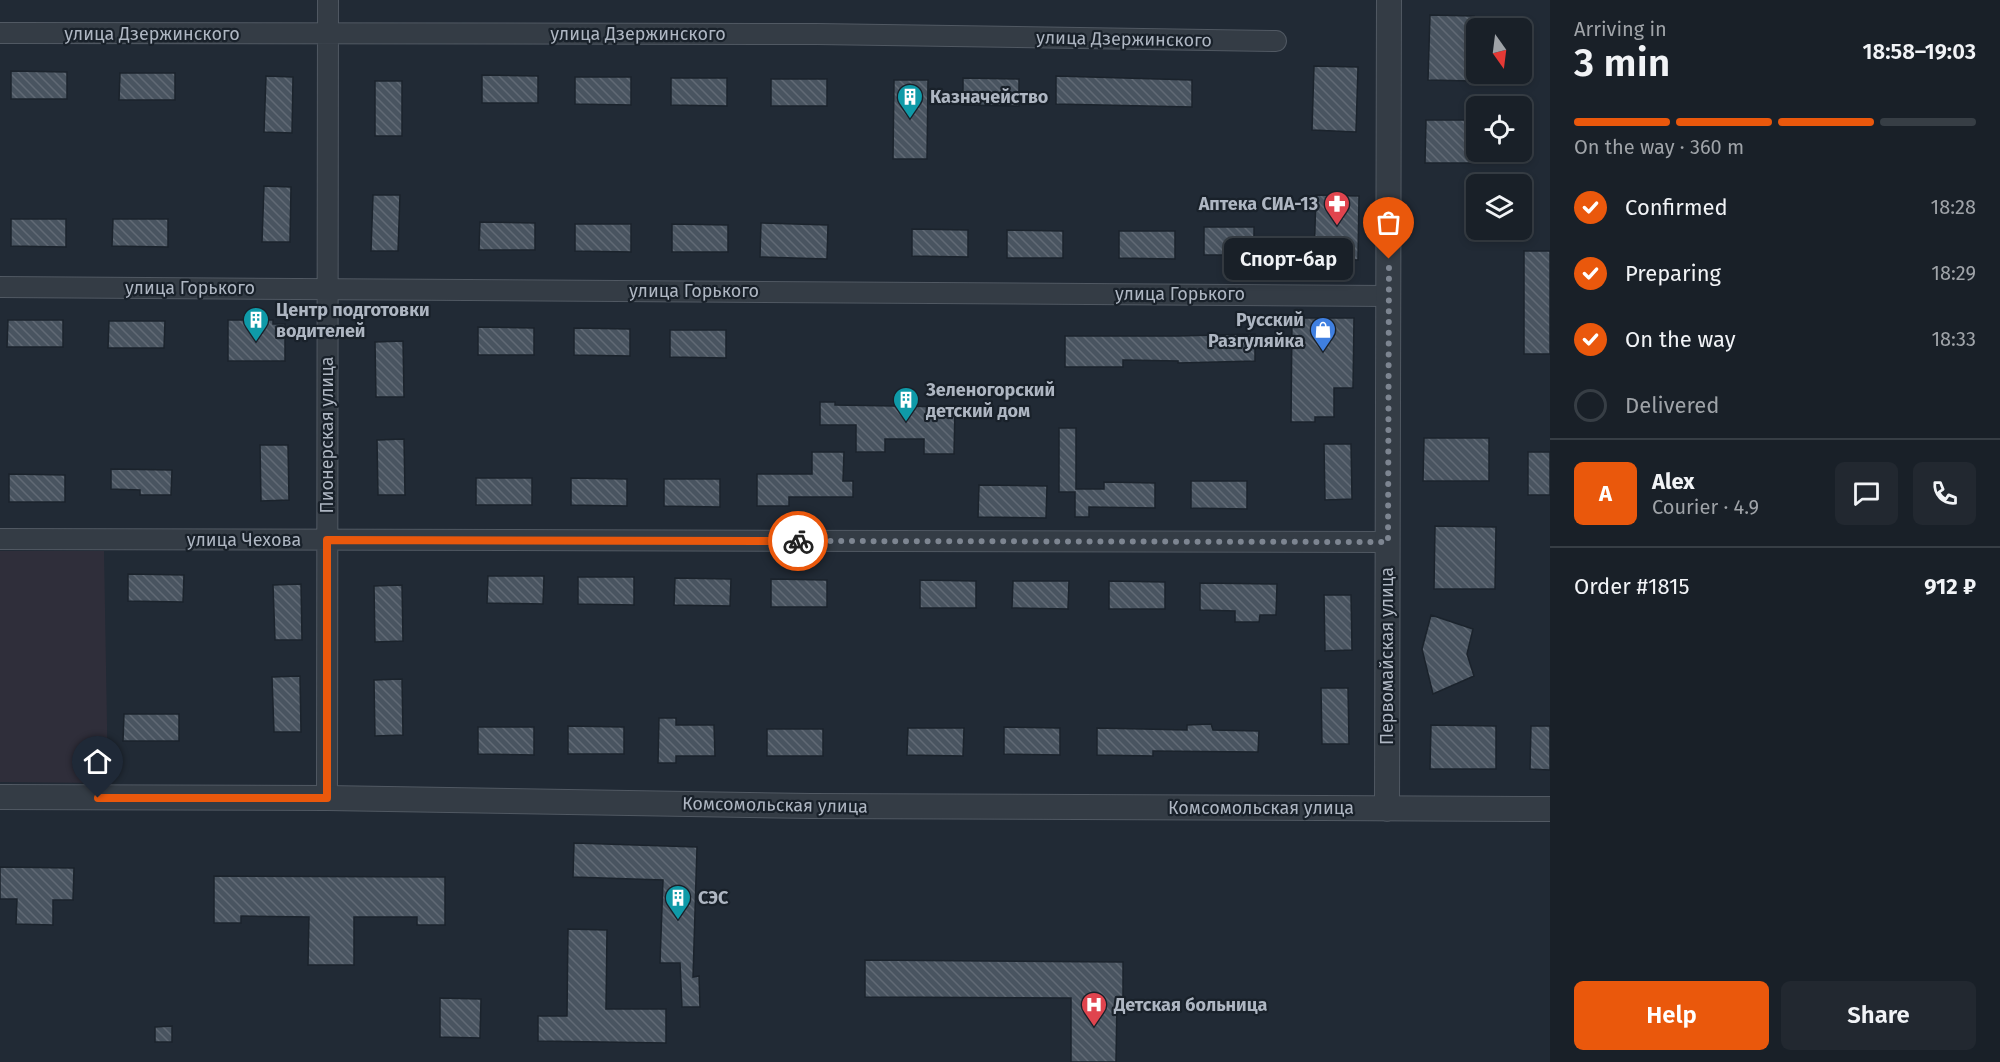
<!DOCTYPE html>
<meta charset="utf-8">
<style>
:root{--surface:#192028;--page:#222830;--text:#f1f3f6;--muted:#9fa3a8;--line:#373e45;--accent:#ea580c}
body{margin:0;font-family:"Fira Sans",sans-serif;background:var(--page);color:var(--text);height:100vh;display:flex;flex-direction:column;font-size:22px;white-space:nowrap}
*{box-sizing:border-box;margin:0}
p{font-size:20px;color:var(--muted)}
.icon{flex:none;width:33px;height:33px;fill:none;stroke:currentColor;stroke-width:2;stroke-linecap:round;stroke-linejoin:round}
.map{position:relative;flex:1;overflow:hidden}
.panel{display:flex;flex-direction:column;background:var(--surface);width:450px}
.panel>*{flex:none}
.needle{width:39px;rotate:166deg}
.fabs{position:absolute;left:1466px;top:18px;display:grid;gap:12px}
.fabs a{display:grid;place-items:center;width:66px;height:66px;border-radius:9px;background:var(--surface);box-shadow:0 3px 9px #0003,0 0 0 2px var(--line);font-size:30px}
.pin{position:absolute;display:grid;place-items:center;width:51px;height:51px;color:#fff;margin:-62px -26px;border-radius:50% 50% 50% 0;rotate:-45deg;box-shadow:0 0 6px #0007}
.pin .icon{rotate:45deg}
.courier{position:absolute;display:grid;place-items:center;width:60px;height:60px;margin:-30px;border:4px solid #ea580c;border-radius:50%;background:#fff;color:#222;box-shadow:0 2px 8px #0007}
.bubble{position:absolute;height:42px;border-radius:9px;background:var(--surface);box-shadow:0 3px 9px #0003,0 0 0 2px var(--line);font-size:20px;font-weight:600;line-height:42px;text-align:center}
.overview em{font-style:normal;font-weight:600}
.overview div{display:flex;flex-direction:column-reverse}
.overview{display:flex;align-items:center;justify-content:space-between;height:102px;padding:0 24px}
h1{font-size:39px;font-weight:600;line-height:45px}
.bar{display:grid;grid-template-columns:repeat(4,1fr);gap:9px 6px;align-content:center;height:72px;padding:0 24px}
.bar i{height:8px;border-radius:4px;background:var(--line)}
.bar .on{background:var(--accent)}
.bar p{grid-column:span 4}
.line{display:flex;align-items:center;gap:15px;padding:0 24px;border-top:2px solid var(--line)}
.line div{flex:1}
.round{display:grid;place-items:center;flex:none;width:63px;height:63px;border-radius:9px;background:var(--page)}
ol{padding:0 24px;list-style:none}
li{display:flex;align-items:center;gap:18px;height:66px}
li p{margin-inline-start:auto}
li .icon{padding:6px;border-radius:50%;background:var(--accent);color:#fff;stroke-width:4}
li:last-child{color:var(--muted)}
li i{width:33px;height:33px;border:3px solid var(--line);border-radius:50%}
.button{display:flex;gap:12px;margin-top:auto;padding:12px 24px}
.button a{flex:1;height:69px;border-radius:9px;background:var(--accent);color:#fff;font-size:24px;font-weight:600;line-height:69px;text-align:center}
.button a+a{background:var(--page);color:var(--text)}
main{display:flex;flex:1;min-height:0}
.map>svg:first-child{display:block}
.medical{fill:#2f2e3a}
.building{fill:url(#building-back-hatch);stroke:#1b232c;stroke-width:1.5}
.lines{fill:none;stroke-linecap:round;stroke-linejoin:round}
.minor-casing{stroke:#515963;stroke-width:22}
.tertiary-casing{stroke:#515963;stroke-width:26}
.minor{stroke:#343c45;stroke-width:20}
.tertiary{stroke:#343c45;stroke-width:24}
.done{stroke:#7d8591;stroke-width:6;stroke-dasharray:0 10.8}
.route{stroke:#ea580c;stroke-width:8}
.labels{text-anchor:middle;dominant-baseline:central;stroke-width:4.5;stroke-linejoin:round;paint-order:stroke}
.street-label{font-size:18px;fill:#aeb6c2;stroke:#19212a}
.poi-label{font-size:18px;font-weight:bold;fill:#aeb6c2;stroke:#19212a;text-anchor:start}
</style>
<main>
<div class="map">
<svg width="1550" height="1062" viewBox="0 0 1550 1062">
<defs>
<pattern id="building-back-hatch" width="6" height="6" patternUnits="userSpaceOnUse" patternTransform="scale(1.5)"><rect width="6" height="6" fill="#495460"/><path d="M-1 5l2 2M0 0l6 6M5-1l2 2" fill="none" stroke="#616a75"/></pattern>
</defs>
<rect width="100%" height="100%" fill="#212a35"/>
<path class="medical" d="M0,551H104L108,783L0,782Z"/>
<path class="building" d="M1430,15L1474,16L1472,81L1428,80Z
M1314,66L1358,67L1356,132L1312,130Z
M11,71L67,72V99H11Z
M120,73H175V100H119Z
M482,75L538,76V103H482Z
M266,76L293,77L292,133L264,132Z
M1056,76L1192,80V107L1056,104Z
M575,77H631V105L575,104Z
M671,78H727V106L671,105Z
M963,78L1019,79V106L963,105Z
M771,79H827V106H771Z
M894,80H928L927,159H893Z
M375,81H402V136H375Z
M1426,120H1476V163H1425Z
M264,186L291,187L290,242H262Z
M373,195H400L398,251H371Z
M1316,195L1359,196L1358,260L1314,259Z
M11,219H66V247L11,246Z
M113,219H168V247L112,246Z
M480,222L535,223V250H479Z
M761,223L828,225L827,259L760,257Z
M575,224H631V252L575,251Z
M672,224L728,225V252H672Z
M1204,227H1254V255H1204Z
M912,229L968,230V257L912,256Z
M1007,230L1063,231V258H1007Z
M1119,231H1175V259L1119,258Z
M1524,251H1550V354H1524Z
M1292,318H1354L1353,388H1334V417H1315V422H1291Z
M8,320H63V347H7Z
M228,320H273V324H285V361H228Z
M109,321H165L164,348H108Z
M478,327L534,328V355H478Z
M574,328L630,329V356L574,355Z
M670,330H726V358L670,357Z
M1255,334V361L1178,363V361L1123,360V367H1065V336H1178Z
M403,341L404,397H376L375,342Z
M820,402H835V405L955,407L954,454H924V439H885V452H856V425H820Z
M1059,428H1076V489H1104V482L1155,483V508L1089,507V517H1075V492H1059Z
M1424,438H1489V481H1423Z
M404,439L405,495H378L377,440Z
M1324,444H1351L1352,499L1325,500Z
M260,445H288L289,500L261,501Z
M812,452H844L843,481H853V497H789V506H757V474H812Z
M1528,452H1550V495H1528Z
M111,469L172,470L171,495H140V490L111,489Z
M9,474L65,475V502H9Z
M476,478H532V505H476Z
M571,478L627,479V506L571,505Z
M664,479H720V507L664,506Z
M1191,481H1247V509L1191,508Z
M979,485L1047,486L1046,518L978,517Z
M1435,526L1496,527L1495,589H1434Z
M128,574L184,575L183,602L128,601Z
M488,576H544L543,604L487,603Z
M578,577H634V605L578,604Z
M675,578L731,579L730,606L674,605Z
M771,579L827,580V607H771Z
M920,580L976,581V608H920Z
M1013,581H1069L1068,609L1012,608Z
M1109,581L1165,582V609H1109Z
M1200,583L1277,584L1276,615H1260L1259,622H1235V611L1200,610Z
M301,584L302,640H275L273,585Z
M402,585L403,641L375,642L374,586Z
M1324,595H1351L1352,650L1325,651Z
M1431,615L1473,629L1467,654L1474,676L1433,694L1422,649Z
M300,676L301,732H274L272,677Z
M402,679L403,735L375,736L374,680Z
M1321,688H1348L1349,744H1322Z
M124,714H179V741H123Z
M659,718H676V725H714L715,756H676V763H658Z
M1211,724L1213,730L1259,731L1258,752L1153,751V756L1097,755V728L1187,730V725Z
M1431,725L1496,726V769H1430Z
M568,726L624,727V754H568Z
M1531,726H1550V770L1530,769Z
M478,727H534V755L478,754Z
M1004,727L1060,728V755L1004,754Z
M908,728H964L963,756L907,755Z
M767,729H823V756H767Z
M574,843L697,847L693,977L699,976L700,1007H682L680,963H660L663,880L573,877Z
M0,867L74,868L73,900H53V925L16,924L17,899H0Z
M214,876L445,877V925H417V917H354V965H308L309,917L241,916V923H214Z
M568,929L607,930L606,1009H666V1043L538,1041V1016H567Z
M865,960L1123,962V998H1117L1116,1062H1071V998L865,997Z
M440,998L481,999L480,1038L440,1037Z
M172,1026V1042H155V1027Z"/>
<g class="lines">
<defs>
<path id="minor" d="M0,33L817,34L1276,41
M0,287L1388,296
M0,539L1388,542
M327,798L328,0"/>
<path id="tertiary" d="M0,797L327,798L811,806L1550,809
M1387,809L1389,0"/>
</defs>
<use href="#minor" class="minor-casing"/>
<use href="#tertiary" class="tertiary-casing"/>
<use href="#minor" class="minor"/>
<use href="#tertiary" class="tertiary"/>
</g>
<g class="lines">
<path class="done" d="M798,541L1388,542L1389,259"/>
<path class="route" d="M98,798H327V540L798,541"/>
</g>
<defs>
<symbol id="building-pin" viewBox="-11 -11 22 30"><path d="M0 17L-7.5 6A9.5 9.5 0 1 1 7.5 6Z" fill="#0f9aa8" stroke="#19212a"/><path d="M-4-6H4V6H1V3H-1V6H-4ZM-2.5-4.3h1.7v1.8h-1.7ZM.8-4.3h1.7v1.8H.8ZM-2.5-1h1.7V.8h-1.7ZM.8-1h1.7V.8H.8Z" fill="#fff"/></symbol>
<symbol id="pharmacy-pin" viewBox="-11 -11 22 30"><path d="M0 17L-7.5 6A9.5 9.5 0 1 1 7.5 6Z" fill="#e0444e" stroke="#19212a"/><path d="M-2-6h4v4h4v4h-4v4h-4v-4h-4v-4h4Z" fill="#fff"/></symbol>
<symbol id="shop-pin" viewBox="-11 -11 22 30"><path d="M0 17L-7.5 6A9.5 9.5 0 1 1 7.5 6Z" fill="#3f7fe0" stroke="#19212a"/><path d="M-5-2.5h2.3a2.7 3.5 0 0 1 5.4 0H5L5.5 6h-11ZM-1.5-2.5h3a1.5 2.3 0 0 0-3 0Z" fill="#fff"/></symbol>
<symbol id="hospital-pin" viewBox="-11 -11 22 30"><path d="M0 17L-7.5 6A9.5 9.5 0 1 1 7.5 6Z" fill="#e0444e" stroke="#19212a"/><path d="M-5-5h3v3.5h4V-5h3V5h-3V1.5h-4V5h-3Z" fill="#fff"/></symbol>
</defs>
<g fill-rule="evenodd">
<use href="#building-pin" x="895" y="82" width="30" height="40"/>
<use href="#pharmacy-pin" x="1322" y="189" width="30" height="40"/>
<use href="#building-pin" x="241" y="305" width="30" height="40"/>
<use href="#shop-pin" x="1308" y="315" width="30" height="40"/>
<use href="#building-pin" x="891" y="385" width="30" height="40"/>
<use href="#building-pin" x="663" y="883" width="30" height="40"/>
<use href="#hospital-pin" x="1079" y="990" width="30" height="40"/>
</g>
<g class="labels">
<g class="street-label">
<text x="152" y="34">улица Дзержинского</text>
<text x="638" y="34">улица Дзержинского</text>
<text transform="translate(1124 39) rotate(1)">улица Дзержинского</text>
<text x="190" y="288">улица Горького</text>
<text x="694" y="291">улица Горького</text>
<text x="1180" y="294">улица Горького</text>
<text transform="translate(327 435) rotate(-90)">Пионерская улица</text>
<text x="244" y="540">улица Чехова</text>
<text transform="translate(1387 656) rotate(-90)">Первомайская улица</text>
<text transform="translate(775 805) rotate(1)">Комсомольская улица</text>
<text x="1261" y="808">Комсомольская улица</text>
</g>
<g class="poi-label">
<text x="930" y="97">Казначейство</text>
<text x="1318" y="204" text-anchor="end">Аптека СИА-13</text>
<text x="276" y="310">Центр подготовки<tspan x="276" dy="21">водителей</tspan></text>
<text x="1304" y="320" text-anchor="end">Русский<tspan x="1304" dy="21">Разгуляйка</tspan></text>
<text x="926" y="390">Зеленогорский<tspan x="926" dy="21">детский дом</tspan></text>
<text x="698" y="898">СЭС</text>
<text x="1114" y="1005">Детская больница</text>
</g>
</g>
</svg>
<div class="fabs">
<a><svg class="needle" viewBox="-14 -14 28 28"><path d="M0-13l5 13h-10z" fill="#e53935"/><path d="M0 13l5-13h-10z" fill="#9fa3a8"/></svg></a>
<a><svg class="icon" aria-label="locate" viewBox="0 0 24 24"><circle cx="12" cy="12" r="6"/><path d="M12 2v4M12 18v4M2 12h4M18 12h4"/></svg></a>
<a><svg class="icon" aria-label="layers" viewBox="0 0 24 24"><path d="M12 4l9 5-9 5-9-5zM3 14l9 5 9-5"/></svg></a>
</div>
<div class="pin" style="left:1389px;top:259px;background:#ea580c"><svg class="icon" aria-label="bag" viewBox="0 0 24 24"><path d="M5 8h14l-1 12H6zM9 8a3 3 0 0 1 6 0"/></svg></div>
<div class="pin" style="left:98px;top:798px;background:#1f2937"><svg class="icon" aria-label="home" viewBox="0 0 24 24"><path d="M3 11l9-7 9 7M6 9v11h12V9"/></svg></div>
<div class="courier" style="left:798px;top:541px"><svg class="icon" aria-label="bike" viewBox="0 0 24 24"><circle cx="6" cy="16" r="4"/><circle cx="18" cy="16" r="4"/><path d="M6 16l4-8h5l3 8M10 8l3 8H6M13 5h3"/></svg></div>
<div class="bubble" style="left:1224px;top:238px;width:129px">Спорт-бар</div>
</div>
<section class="panel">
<div class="overview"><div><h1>3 min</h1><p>Arriving in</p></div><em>18:58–19:03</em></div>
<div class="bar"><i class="on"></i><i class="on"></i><i class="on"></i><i></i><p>On the way · 360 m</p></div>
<ol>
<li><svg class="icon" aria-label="check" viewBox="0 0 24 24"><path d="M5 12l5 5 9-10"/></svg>Confirmed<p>18:28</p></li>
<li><svg class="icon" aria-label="check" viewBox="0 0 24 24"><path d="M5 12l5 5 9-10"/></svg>Preparing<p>18:29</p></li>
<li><svg class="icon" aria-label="check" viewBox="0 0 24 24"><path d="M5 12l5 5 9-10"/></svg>On the way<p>18:33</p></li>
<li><i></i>Delivered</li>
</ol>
<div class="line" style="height:108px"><b class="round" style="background:var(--accent);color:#fff">A</b><div><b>Alex</b><p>Courier · 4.9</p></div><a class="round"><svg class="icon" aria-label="chat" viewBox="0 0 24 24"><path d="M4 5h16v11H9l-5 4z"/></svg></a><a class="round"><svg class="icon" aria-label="phone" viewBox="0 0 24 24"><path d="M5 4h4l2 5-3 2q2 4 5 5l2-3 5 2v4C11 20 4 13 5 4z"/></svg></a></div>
<div class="line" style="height:78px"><div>Order #1815</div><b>912 ₽</b></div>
<div class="button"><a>Help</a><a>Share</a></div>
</section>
</main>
